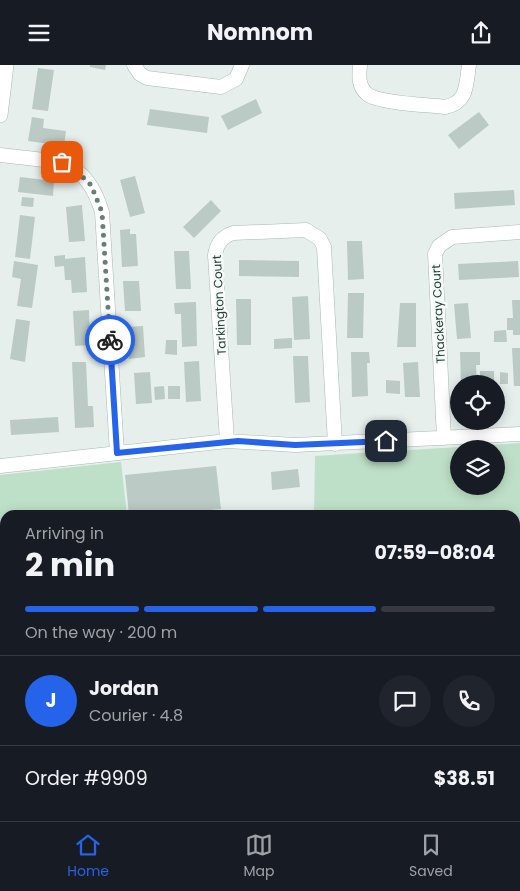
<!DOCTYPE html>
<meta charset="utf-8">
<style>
:root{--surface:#171b24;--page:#20242c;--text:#f1f3f6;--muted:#9ea1a6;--line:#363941;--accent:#2563eb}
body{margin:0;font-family:Poppins,sans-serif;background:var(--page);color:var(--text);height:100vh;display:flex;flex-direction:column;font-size:19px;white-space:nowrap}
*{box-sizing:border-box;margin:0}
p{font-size:16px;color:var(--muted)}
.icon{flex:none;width:28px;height:28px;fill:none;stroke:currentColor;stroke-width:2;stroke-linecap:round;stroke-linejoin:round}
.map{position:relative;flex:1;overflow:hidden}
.sheet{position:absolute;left:0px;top:445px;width:520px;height:311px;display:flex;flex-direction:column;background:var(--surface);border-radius:15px 15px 0 0;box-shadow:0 2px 12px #0003}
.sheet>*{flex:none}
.buttons{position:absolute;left:450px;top:310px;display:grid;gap:10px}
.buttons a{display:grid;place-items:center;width:55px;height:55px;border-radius:50%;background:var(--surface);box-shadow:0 2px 12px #0003;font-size:25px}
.pin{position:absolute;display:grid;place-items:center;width:42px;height:42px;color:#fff;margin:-21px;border-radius:10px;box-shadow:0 2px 8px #0006}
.courier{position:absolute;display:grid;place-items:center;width:50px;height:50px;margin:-25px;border:4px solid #2563eb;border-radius:50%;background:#fff;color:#222;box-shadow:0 1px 6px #0007}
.summary em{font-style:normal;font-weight:700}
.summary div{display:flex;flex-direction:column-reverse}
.summary{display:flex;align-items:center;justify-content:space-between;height:85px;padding:0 25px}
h1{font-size:32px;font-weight:700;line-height:38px}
.bar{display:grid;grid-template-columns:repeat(4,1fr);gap:8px 5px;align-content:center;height:60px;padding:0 25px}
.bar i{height:6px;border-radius:4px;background:var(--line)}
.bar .current{background:var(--accent)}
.bar p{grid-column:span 4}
.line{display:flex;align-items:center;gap:12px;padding:0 25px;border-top:1px solid var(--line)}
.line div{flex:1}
.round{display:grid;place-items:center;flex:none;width:52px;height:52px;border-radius:26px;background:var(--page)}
header{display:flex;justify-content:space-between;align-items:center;height:65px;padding:0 25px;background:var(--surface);font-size:22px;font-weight:700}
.tab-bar{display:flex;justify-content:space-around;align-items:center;height:70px;border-top:1px solid var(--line);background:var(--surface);font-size:14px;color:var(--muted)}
.tab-bar a{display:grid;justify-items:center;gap:2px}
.tab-bar .current{color:var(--accent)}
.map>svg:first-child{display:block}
.green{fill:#bfe0c8;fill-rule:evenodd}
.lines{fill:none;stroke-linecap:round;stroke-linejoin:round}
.stream{stroke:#8ec9d4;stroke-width:4}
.building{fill:#bbcac4}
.minor-casing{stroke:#a8b8b2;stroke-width:15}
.tertiary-casing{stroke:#a8b8b2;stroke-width:16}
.path{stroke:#86b3a5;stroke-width:2.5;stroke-dasharray:2.5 4;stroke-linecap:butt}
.minor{stroke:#fff;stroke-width:14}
.tertiary{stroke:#fff;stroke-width:15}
.done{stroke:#687f78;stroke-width:5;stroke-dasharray:0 9}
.route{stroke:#2563eb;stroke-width:6}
.labels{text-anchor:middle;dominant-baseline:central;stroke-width:5;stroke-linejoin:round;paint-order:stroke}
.street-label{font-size:12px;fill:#24423a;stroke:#f7fbf9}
</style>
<header><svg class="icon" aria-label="menu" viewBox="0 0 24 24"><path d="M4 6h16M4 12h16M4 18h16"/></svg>Nomnom<svg class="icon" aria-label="share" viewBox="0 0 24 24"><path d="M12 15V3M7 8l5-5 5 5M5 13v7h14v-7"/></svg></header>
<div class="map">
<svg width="520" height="756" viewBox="0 0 520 756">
<rect width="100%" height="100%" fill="#e6efeb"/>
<path class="green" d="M520,378V756H0V410L121,397L127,450H5V751H515V450H314L315,391ZM459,384H496V421H459Z"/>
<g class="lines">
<path class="stream" d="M515,530L520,529
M0,547H5"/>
</g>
<path class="building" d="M90,0H106L105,5L90,2Z
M38,3L54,5L48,46L32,44Z
M256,34L262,48L228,65L221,51Z
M150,44L209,52L207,68L147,60Z
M479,47L489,60L459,84L448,70Z
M32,52L44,54L43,63L66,66L64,81L28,76Z
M135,111L145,148L130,152L120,115Z
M20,112L54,116L53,131L18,127Z
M514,125L515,140L455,144L454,128Z
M22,132L34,133L33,142L21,141Z
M211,135L221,146L194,173L183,162Z
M82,140L85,176L69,177L66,142Z
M20,150L35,152L30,194L15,192Z
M130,164V169H136L138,201L122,202L120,165Z
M347,176H362L364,214L348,215Z
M174,186H189L191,224H176Z
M65,190V194L85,192L87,227L72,228L71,215H65L64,201L55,202L54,191Z
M239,195L299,196V212L239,211Z
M14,196L38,200L32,243L17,241L21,214L12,212Z
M518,196L519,212L459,215L458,199Z
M123,216H139L141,246H125Z
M348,228H364L363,273H347Z
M308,231L310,274L294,275L292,232Z
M236,234H251V280H237Z
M512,235H520V270H513V265H507V253H513Z
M196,237L197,281L182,282L181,249H175L174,238Z
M400,238H416V282H397Z
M468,238L471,273L457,274L454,239Z
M89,245L90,280L75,281L73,246Z
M16,254L30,256L25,297L10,294Z
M143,261L145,292L129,294L126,262Z
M506,265L507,277H494V266Z
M292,273V283L274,284V274Z
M166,275H177V290L165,289Z
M512,283H520V321H514Z
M351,287H369L370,298H367L368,331L352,332Z
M460,287H480V300H476L477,319H461Z
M293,291H308L310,337L295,338Z
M199,296L201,336L186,337L184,297Z
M72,297H86L88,341H93L94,362L75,363Z
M418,297L420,332H405L403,298Z
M480,306H494V319H480Z
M150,307L152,338L136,339L134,308Z
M500,307L508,308V319H500Z
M386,315L400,316V329L386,328Z
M164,321L165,334L155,335L154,322Z
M168,321H180V334H168Z
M58,352L59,367L11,370L10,355Z
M216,401L221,444L191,447V450H129L125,410Z
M298,404L300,422L272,425L271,407Z"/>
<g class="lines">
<defs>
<path id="minor" d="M134,0L140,9L147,13L221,22L236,14L242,0
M360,0C359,11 358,21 367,29C377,38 429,40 445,42C468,38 466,19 469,0
M0,90L62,97C84,106 95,124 102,147L117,388
M444,373L435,189L439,181L452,172L520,167
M227,376L215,190C217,178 222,172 233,168L306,165L320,174L324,182L335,379
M0,401L227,376L295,380L520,369"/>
<path id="tertiary" d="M0,50L6,0"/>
</defs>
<use href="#minor" class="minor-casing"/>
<use href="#tertiary" class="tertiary-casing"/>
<path class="path" d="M0,493L5,495
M515,585L520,576
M515,604L520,615"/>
<use href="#minor" class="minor"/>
<use href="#tertiary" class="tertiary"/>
</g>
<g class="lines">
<path class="done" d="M62,97L71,101L91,120L102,147L110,275"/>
<path class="route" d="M110,275L117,388L238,376L295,380L386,376"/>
</g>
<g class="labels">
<g class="street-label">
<text transform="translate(219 240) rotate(-93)">Tarkington Court</text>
<text transform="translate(438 249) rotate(-93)">Thackeray Court</text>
</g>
</g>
</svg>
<div class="buttons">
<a><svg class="icon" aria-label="locate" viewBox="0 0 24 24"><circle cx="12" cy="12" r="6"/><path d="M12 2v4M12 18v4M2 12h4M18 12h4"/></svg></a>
<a><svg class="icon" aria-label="layers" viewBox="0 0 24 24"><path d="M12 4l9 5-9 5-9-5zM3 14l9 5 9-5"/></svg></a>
</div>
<div class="pin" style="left:62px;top:97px;background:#ea580c"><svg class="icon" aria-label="bag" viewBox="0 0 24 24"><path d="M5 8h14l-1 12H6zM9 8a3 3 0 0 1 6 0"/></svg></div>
<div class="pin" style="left:386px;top:376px;background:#1f2937"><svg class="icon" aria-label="home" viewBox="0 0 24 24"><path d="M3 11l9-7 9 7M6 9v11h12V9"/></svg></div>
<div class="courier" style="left:110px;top:275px"><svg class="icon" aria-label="bike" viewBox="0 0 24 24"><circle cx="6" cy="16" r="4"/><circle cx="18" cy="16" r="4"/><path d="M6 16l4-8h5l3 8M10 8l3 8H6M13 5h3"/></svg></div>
<section class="sheet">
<div class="summary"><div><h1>2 min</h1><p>Arriving in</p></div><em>07:59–08:04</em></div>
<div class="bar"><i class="current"></i><i class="current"></i><i class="current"></i><i></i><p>On the way · 200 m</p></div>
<div class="line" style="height:90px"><b class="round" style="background:var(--accent);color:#fff">J</b><div><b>Jordan</b><p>Courier · 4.8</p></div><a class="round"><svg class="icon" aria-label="chat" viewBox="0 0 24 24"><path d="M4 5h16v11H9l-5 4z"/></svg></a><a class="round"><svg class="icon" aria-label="phone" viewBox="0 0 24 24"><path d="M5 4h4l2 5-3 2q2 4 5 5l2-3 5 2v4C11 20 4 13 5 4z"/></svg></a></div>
<div class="line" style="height:65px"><div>Order #9909</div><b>$38.51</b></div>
</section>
</div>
<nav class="tab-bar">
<a class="current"><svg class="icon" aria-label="home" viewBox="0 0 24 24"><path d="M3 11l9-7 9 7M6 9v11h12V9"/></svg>Home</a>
<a><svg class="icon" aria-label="map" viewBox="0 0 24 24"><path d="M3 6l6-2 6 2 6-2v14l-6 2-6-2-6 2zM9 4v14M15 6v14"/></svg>Map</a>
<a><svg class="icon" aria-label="saved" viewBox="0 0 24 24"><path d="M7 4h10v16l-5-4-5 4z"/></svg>Saved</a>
</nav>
